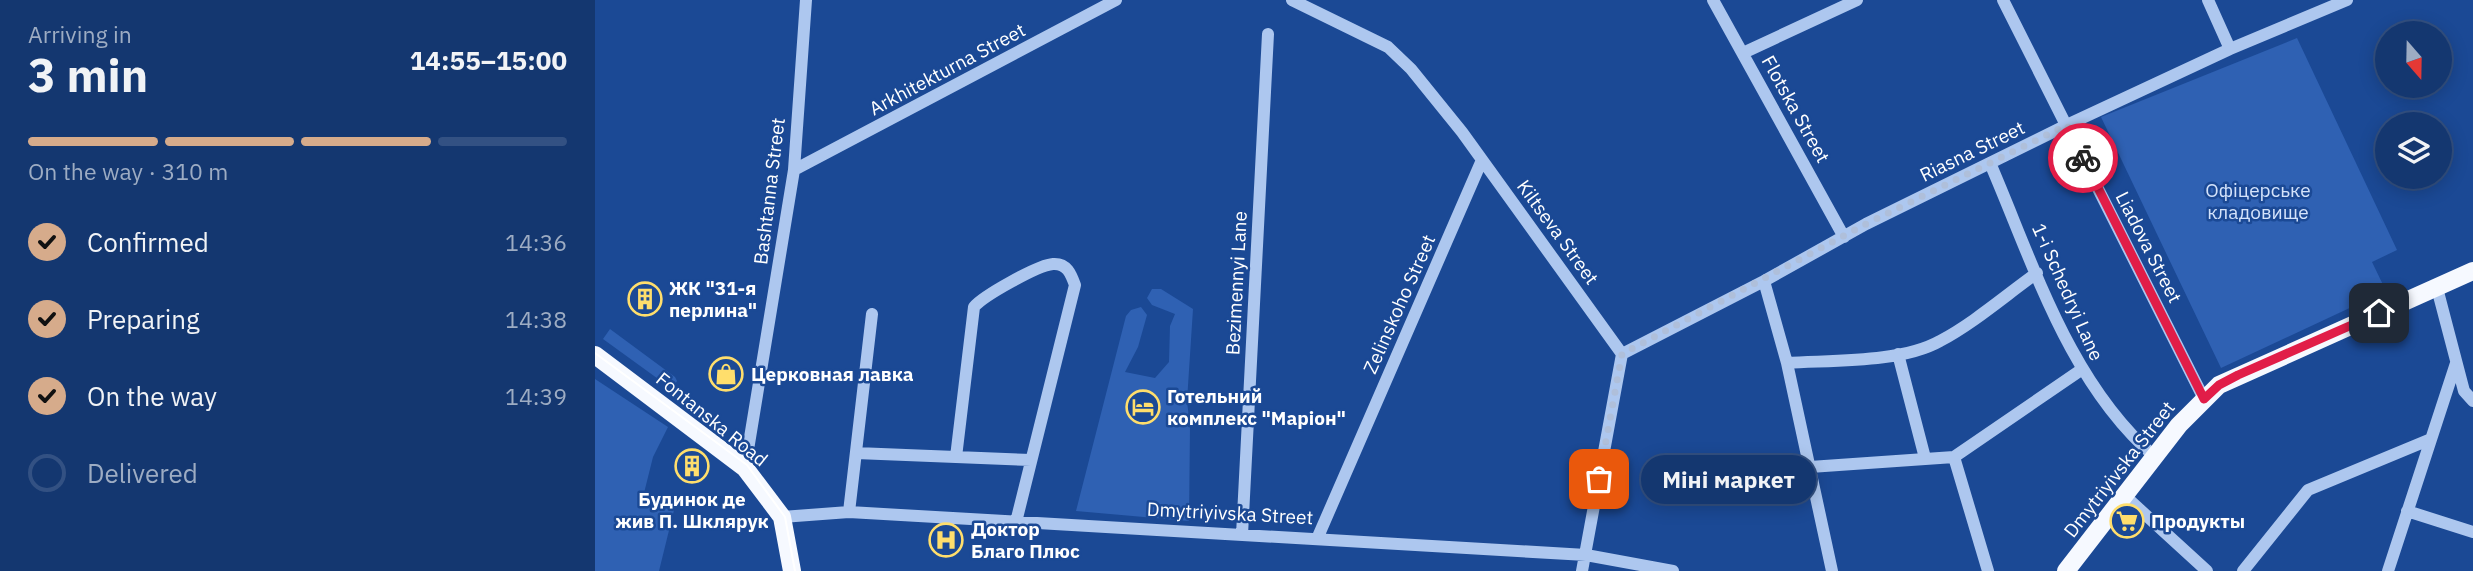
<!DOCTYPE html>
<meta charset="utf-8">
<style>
:root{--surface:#143770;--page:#1d3f75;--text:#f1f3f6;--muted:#9dacc3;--line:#335183;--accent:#d6ab8b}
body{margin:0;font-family:"IBM Plex Sans",sans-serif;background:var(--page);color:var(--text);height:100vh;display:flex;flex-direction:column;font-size:26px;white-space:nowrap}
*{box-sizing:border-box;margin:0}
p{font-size:23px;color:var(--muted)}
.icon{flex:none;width:38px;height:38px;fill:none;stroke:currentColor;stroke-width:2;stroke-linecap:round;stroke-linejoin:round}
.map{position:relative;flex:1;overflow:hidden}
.panel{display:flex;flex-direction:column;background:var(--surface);width:595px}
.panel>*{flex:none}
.needle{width:46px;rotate:160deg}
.buttons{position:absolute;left:1780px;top:21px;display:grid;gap:14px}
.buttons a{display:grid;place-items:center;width:77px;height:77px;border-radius:50%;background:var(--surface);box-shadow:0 4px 18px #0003,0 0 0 2px var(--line);font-size:35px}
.pin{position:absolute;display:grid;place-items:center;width:60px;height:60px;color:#fff;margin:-30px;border-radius:14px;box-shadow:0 4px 10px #0006}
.courier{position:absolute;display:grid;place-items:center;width:70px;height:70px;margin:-35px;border:5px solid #e11d48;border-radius:50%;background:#fff;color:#222;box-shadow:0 2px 9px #0007}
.bubble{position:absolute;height:49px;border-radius:24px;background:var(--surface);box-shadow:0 4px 18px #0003,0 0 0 2px var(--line);font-size:23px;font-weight:800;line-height:49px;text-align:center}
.overview em{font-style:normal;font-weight:800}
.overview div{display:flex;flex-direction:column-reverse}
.overview{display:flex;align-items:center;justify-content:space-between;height:119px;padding:0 28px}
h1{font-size:46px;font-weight:800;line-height:52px}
.bar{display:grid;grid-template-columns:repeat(4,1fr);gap:10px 7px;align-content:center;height:84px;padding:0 28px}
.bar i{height:9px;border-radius:5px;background:var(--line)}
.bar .selected{background:var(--accent)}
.bar p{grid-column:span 4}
ol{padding:0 28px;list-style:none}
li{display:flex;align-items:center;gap:21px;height:77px}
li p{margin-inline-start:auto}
li .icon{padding:7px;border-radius:50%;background:var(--accent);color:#111;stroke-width:4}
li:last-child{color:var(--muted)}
li i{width:38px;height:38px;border:4px solid var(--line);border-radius:50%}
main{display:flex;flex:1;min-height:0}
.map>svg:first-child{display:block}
.green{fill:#2f61b3}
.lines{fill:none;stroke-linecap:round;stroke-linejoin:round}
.minor{stroke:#adc7ef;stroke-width:12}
.major{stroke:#f6f9ff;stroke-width:18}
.tram{stroke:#fff;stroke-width:2}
.done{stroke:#afbfda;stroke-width:7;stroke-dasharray:0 12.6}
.route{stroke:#e11d48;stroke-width:9}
.labels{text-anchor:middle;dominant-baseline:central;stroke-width:5;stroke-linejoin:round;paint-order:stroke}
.street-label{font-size:19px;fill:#fff;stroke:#1b4995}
.park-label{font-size:19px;fill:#d4e3fb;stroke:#1b4995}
.poi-label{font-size:19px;font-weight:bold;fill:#fff;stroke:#1b4995;text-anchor:start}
</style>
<main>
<section class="panel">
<div class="overview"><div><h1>3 min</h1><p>Arriving in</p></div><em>14:55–15:00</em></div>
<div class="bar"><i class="selected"></i><i class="selected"></i><i class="selected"></i><i></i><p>On the way · 310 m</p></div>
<ol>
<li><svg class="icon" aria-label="check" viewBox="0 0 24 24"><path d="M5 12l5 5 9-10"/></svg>Confirmed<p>14:36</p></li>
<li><svg class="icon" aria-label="check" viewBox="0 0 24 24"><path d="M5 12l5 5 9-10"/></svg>Preparing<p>14:38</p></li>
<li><svg class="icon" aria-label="check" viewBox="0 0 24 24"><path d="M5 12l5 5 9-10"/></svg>On the way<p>14:39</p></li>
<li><i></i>Delivered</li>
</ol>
</section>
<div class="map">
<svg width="1878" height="571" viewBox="0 0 1878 571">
<rect width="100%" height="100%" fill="#1b4995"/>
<path class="green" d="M1702,38L1802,250L1777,262L1791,291L1626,368L1506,117Z
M557,289H566L598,309L592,401L595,427L594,521L481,511L531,316L536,310L546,307L552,315L543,347L530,372L560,378L574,362L575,326L580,314L557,305L552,298Z
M15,329L80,377L82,381L77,389L8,339Z
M0,379L73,427L58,457L48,497L79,510L64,571H0Z"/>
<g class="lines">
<path class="minor" d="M697,0L793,47L816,69L867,132L1027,354L987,571
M1118,0L1249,237
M1408,0L1609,399
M1613,0L1635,49
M1148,53L1262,0
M1395,163C1439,265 1474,383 1560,457
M199,170L521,0
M1169,281L1192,363L1237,571
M1842,288L1869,391L1878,401
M1027,354L1169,281L1271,224L1472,125L1635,49L1752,0
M1303,354L1330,458
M1192,363C1237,360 1306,363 1345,341C1379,323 1411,295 1442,273
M261,453L436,460
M361,457L379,307C388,296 443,265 458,264C472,263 476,274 480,285L421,522
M1359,457L1393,571
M1215,467L1359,457L1486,370
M150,468L199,170L211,0
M1530,496L1612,571
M1812,511L1878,532
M254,512L277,314
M187,517L254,512L991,555L1078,571
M647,535L673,34
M722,539L887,160
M1648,571L1713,490L1836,439
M1793,571L1861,363"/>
<path class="major" d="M0,355L150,468L187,517L197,571
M1471,571L1584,425L1624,385L1878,271"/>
<path class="tram" d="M0,353L152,465L190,517L200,571"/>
</g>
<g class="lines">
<path class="done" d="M1004,479L1027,354L1271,224L1472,125L1488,158"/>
<path class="route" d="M1488,158L1609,399L1624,385L1643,375L1784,313"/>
</g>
<defs>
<symbol id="building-ring" viewBox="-11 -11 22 22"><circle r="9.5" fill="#1b4995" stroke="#ffde6c" stroke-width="1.5"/><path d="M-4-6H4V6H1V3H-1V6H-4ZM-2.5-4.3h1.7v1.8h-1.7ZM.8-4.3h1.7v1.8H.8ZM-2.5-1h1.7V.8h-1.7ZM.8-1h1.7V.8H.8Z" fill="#ffde6c"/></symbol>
<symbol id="shop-ring" viewBox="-11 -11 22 22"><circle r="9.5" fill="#1b4995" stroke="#ffde6c" stroke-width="1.5"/><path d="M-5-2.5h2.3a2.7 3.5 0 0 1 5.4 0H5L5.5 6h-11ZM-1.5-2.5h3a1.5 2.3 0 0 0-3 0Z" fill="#ffde6c"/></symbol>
<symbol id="hotel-ring" viewBox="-11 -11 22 22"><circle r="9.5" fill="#1b4995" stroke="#ffde6c" stroke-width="1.5"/><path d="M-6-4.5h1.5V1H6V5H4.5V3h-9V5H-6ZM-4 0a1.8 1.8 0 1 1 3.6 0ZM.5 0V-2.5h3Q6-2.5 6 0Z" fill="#ffde6c"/></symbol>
<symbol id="supermarket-ring" viewBox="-11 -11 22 22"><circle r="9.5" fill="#1b4995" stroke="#ffde6c" stroke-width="1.5"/><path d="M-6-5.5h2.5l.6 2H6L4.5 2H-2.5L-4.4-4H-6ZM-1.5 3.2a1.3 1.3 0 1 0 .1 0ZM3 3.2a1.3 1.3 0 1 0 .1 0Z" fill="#ffde6c"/></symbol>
<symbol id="hospital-ring" viewBox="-11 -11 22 22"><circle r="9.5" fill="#1b4995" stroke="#ffde6c" stroke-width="1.5"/><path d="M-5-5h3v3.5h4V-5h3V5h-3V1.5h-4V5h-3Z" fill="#ffde6c"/></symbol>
</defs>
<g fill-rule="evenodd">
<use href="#building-ring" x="31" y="280" width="38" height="38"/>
<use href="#shop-ring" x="112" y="355" width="38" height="38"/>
<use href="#hotel-ring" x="529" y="388" width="38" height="38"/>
<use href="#building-ring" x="78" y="447" width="38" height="38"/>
<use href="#supermarket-ring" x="1513" y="502" width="38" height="38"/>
<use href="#hospital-ring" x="332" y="521" width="38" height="38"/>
</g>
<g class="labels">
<g class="street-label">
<text transform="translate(352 69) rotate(-28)">Arkhitekturna Street</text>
<text transform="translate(1201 109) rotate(61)">Flotska Street</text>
<text transform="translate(1377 151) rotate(-26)">Riasna Street</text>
<text transform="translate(174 191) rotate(-83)">Bashtanna Street</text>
<text transform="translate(963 232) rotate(54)">Kiltseva Street</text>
<text transform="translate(1554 247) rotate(63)">Liadova Street</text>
<text transform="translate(641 283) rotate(-87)">Bezimennyi Lane</text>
<text transform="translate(1473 292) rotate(66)">1-i Schedryi Lane</text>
<text transform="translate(804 304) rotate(-66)">Zelinskoho Street</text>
<text transform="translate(117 419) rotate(39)">Fontanska Road</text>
<text transform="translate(1524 469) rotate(-52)">Dmytriyivska Street</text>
<text transform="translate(635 513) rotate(3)">Dmytriyivska Street</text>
</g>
<g class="park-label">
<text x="1663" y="190">Офіцерське<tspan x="1663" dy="22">кладовище</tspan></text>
</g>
<g class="poi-label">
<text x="74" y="288">ЖК "31-я<tspan x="74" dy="22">перлина"</tspan></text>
<text x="156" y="374">Церковная лавка</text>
<text x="572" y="396">Готельний<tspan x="572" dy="22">комплекс "Маріон"</tspan></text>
<text x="97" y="499" text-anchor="middle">Будинок де<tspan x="97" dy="22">жив П. Шклярук</tspan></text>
<text x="1556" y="521">Продукты</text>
<text x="376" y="529">Доктор<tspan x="376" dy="22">Благо Плюс</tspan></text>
</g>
</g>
</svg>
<div class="buttons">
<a><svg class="needle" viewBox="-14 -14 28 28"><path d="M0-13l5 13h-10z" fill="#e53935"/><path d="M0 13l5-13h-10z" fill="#9dacc3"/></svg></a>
<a><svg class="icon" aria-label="layers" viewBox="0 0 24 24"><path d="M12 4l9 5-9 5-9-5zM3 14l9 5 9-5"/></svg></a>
</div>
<div class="pin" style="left:1004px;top:479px;background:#ea580c"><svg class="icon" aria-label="bag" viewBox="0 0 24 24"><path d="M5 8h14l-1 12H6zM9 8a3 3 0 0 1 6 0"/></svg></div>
<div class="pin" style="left:1784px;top:313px;background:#1f2937"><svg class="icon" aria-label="home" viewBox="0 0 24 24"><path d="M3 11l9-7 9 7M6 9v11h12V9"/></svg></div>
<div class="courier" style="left:1488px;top:158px"><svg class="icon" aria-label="bike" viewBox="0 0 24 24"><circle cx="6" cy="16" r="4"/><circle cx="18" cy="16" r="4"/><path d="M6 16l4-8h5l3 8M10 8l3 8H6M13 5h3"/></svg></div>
<div class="bubble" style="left:1046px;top:455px;width:175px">Міні маркет</div>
</div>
</main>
